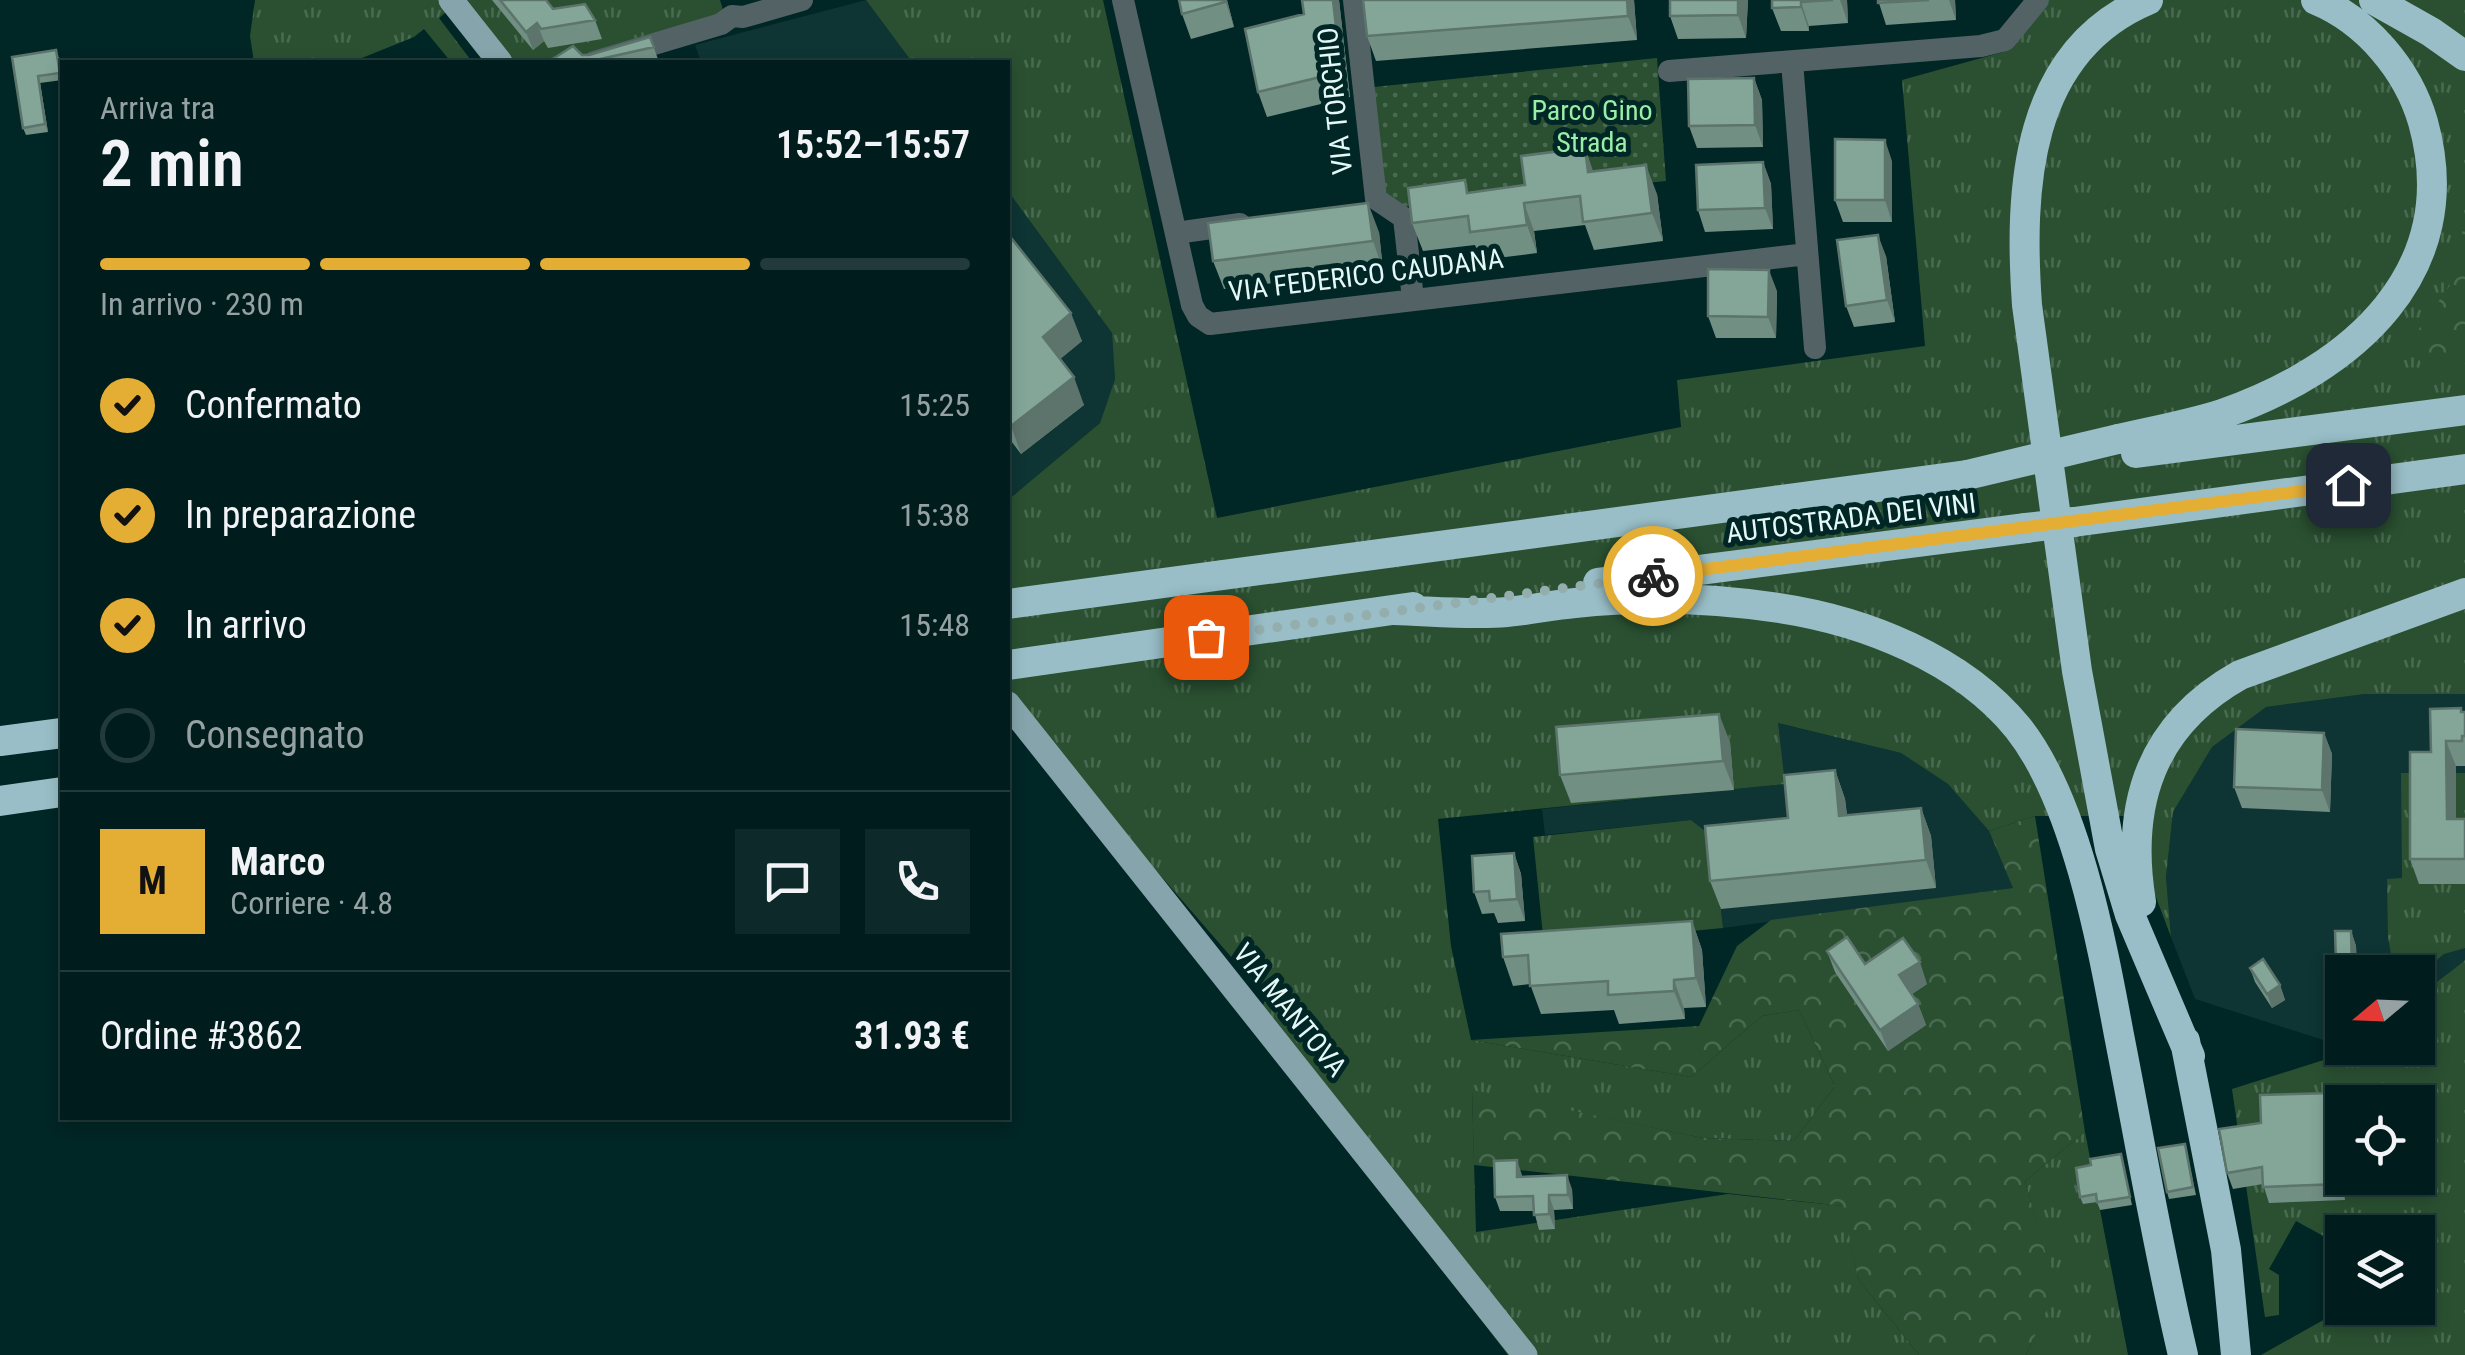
<!DOCTYPE html>
<html lang="it">
<meta charset="utf-8">
<style>
:root{--surface:#001c1c;--page:#0e2929;--text:#f1f3f6;--muted:#95a1a3;--line:#223a3b;--accent:#e4ae35}
body{margin:0;font-family:"Roboto Condensed",sans-serif;background:var(--page);color:var(--text);height:100vh;display:flex;flex-direction:column;font-size:38px;white-space:nowrap}
*{box-sizing:border-box;margin:0}
p{font-size:32px;color:var(--muted)}
.icon{flex:none;width:55px;height:55px;fill:none;stroke:currentColor;stroke-width:2;stroke-linecap:round;stroke-linejoin:round}
.map{position:relative;flex:1;overflow:hidden}
.panel{position:absolute;left:60px;top:60px;width:950px;height:1060px;display:flex;flex-direction:column;background:var(--surface);border-radius:0px;box-shadow:0 5px 15px #0003,0 0 0 2px var(--line)}
.panel>*{flex:none}
.needle{width:65px;rotate:251deg}
.controls{position:absolute;left:2325px;top:955px;display:grid;gap:20px}
.controls a{display:grid;place-items:center;width:110px;height:110px;border-radius:0px;background:var(--surface);box-shadow:0 5px 15px #0003,0 0 0 2px var(--line);font-size:50px}
.pin{position:absolute;display:grid;place-items:center;width:85px;height:85px;color:#fff;margin:-42px;border-radius:20px;box-shadow:0 5px 15px #0006}
.courier{position:absolute;display:grid;place-items:center;width:100px;height:100px;margin:-50px;border:8px solid #e4ae35;border-radius:50%;background:#fff;color:#222;box-shadow:0 2px 12px #0007}
.headline em{font-style:normal;font-weight:600}
.headline div{display:flex;flex-direction:column-reverse}
.headline{display:flex;align-items:center;justify-content:space-between;height:170px;padding:0 40px}
h1{font-size:65px;font-weight:600;line-height:75px}
.bar{display:grid;grid-template-columns:repeat(4,1fr);gap:15px 10px;align-content:center;height:120px;padding:0 40px}
.bar i{height:12px;border-radius:8px;background:var(--line)}
.bar .current{background:var(--accent)}
.bar p{grid-column:span 4}
.line{display:flex;align-items:center;gap:25px;padding:0 40px;border-top:2px solid var(--line)}
.line div{flex:1}
.round{display:grid;place-items:center;flex:none;width:105px;height:105px;border-radius:0px;background:var(--page)}
ol{padding:0 40px;list-style:none}
li{display:flex;align-items:center;gap:30px;height:110px}
li p{margin-inline-start:auto}
li .icon{padding:10px;border-radius:50%;background:var(--accent);color:#111;stroke-width:4}
li:last-child{color:var(--muted)}
li i{width:55px;height:55px;border:5px solid var(--line);border-radius:50%}
.map>svg:first-child{display:block}
.built{fill:#0e3433}
.grass{fill:url(#grass-tufts);fill-rule:evenodd}
.forest{fill:url(#forest-crowns)}
.park{fill:url(#park-dots)}
.lines{fill:none;stroke-linecap:round;stroke-linejoin:round}
.minor{stroke:#536265;stroke-width:22}
.major{stroke:#85a4ab;stroke-width:25}
.highway{stroke:#99bec7;stroke-width:30}
.highway-bridge{stroke:#99bec7;stroke-width:30}
.wall{fill:#728f84}
.shaded-wall{fill:#5c746b}
.building{fill:#84a699;stroke:#5c746b;stroke-width:2.5}
.done{stroke:#94aeae;stroke-width:10;stroke-dasharray:0 18}
.route{stroke:#e4ae35;stroke-width:12}
.labels{text-anchor:middle;dominant-baseline:central;stroke-width:10;stroke-linejoin:round;paint-order:stroke}
.street-label{font-size:28px;fill:#e4f8f7;stroke:#002625}
.park-label{font-size:28px;fill:#98efa7;stroke:#002625}
</style>
<div class="map">
<svg width="2465" height="1355" viewBox="0 0 2465 1355">
<defs>
<pattern id="grass-tufts" width="24" height="20" patternUnits="userSpaceOnUse" patternTransform="scale(2.5)"><rect width="24" height="20" fill="#2a5031"/><path d="M3 7l-1-3M5 7V3M7 7l1-3M15 17l-1-3M17 17v-4M19 17l1-3" fill="none" stroke="#496a50"/></pattern>
<pattern id="forest-crowns" width="20" height="18" patternUnits="userSpaceOnUse" patternTransform="scale(2.5)"><rect width="20" height="18" fill="#2a5031"/><path d="M2 6a3 3 0 1 1 6 0M12 15a3 3 0 1 1 6 0" fill="none" stroke="#496a50"/></pattern>
<pattern id="park-dots" width="8" height="8" patternUnits="userSpaceOnUse" patternTransform="scale(2.5)"><rect width="8" height="8" fill="#2a5031"/><path d="M2 2h.1M6 6h.1" fill="none" stroke="#496a50" stroke-width="1.8" stroke-linecap="round"/></pattern>
</defs>
<rect width="100%" height="100%" fill="#002625"/>
<path class="built" d="M866,0L912,62H701L695,45Z
M1008,191L1112,333L1115,379L1100,423L1008,500Z
M2365,694H2465V960L2421,995L2418,1006V972H2342V1046L2195,999L2171,937L2166,877L2173,812L2212,747L2265,707Z
M1777,723L1901,753L1948,784L1989,831L2014,888L1723,928L1713,837L1691,820L1545,835L1542,809L1785,784Z"/>
<path class="grass" d="M255,0H461L439,18L470,59L467,62H451L424,29L414,37L352,62H254L250,36Z
M465,0H720L726,20L583,62H512Z
M866,0H1103L1217,518L1681,427L1677,380L1925,346L1902,80L2003,52L2045,0H2465V694H2365L2266,707L2212,747L2173,812L2166,877L2171,937L2145,868L2149,816H2035L1989,831L1948,784L1901,753L1778,723L1785,784L1438,819L1451,946L1471,1040L1691,1077L1762,1016L1799,1010L1835,1086L1794,1141L1703,1138L1472,1091L1476,1232L1728,1194L1844,1206L1858,1279L1919,1355H1508L1256,1026L1266,997L1008,700V500L1100,423L1115,379L1112,333L1008,191V62H912Z
M2401,773H2465V948L2444,954L2418,975V972H2394L2388,937L2387,879L2402,878Z
M1691,820L1713,837L1723,928L1544,945L1533,837Z
M2465,960V1355H2261L2327,1318L2340,1325L2351,1308H2418V1232H2384L2361,1214L2347,1232H2342L2338,1244L2296,1221L2269,1269L2279,1275V1315L2265,1317L2232,1089L2355,1050L2418,1048C2418,987 2420,997 2465,960ZM2342,1102H2418V1178H2342Z
M2085,1132L2128,1355H2026L2055,1290L2025,1181Z"/>
<path class="forest" d="M2465,215V363L2424,369L2410,342L2455,278Z
M2035,816L2085,1132L2025,1181L2056,1290L2026,1355H1919L1858,1279L1843,1206L1474,1165L1472,1090L1703,1138L1794,1141L1835,1086L1799,1010L1762,1016L1691,1077L1471,1040L1699,1026L1737,946L1771,920L2013,888L1989,831Z"/>
<path class="park" d="M1657,58L1666,181L1382,209L1364,88Z"/>
<g class="lines">
<path class="minor" d="M1123,0L1192,305L1198,316L1210,324L1807,254
M1354,0L1376,199
M594,62L721,24L732,16L743,17L802,0
M1792,62L1815,348
M1669,71L1981,46L2005,40L2038,0
M1376,199L1404,218L1413,299
M1176,233L1240,224"/>
<path class="major" d="M451,0L500,62
M1008,704L1525,1355"/>
<path class="highway" d="M2148,0C2024,52 2019,191 2027,305L2077,671L2110,849L2130,915L2190,1056
M2374,0L2431,32L2465,56
M2118,439C2153,431 2188,425 2222,414C2352,369 2465,272 2423,122C2408,70 2367,21 2316,0
M2136,453L2465,410
M2074,522L2465,469
M1598,583L2026,528
M1008,604L1967,475
M1394,610C1431,611 1470,615 1507,612C1530,610 1552,605 1575,603C1642,596 1712,598 1779,608C1865,621 1962,659 2018,728C2076,801 2102,944 2119,1035C2140,1142 2158,1249 2183,1355
M1008,665L1413,607
M0,741L62,733
M0,801L62,792
M2141,902C2125,804 2151,725 2240,675L2465,593
M2185,1041L2226,1250L2236,1355"/>
<path class="highway-bridge" d="M1967,475L2118,439
M2026,528L2074,522"/>
</g>
<path class="wall" d="M492,0H546L553,9L595,20L602,39L548,48L544,41L533,50Z
M1227,0L1234,27L1191,39L1182,14Z
M1302,0H1339L1350,97L1267,117L1258,92L1304,14Z
M1634,0L1637,40L1376,61L1367,36Z
M1748,0L1746,38L1678,39L1670,16Z
M1772,0H1847L1848,23L1809,26V31H1781L1772,8Z
M1878,0H1955L1956,20L1886,25Z
M650,37L659,62H548L582,55H589Z
M12,57H59L62,80L40,83L48,132L26,135L23,128Z
M1754,78L1762,100L1763,147L1697,148L1689,126Z
M1585,148L1593,172L1657,194L1663,241L1594,250L1585,225L1534,231L1537,253L1481,260L1475,245L1423,251L1412,223L1470,192L1525,185Z
M1892,161V222H1843L1835,200Z
M1763,162L1771,184L1773,229L1705,232L1698,210Z
M1379,232L1383,270L1224,289L1213,261Z
M1008,234L1082,341L1060,359L1084,405L1021,454L1008,437Z
M1886,256L1895,322L1854,327L1846,306Z
M1777,291L1776,338H1716L1708,316Z
M2463,712H2465V766H2456V819H2465V884H2419L2410,859L2431,752Z
M2324,733L2332,754L2330,812L2242,808L2234,787Z
M1730,742L1734,790L1571,803L1560,775Z
M1835,770L1845,799L1847,815L1921,808L1931,836L1936,888L1721,909L1710,881L1788,818Z
M1514,853L1521,874L1525,921L1498,923L1494,913L1482,914L1474,892Z
M1692,921L1702,950L1706,1007L1684,1008L1685,1019L1619,1024L1614,1010L1541,1014L1530,984L1513,986L1503,957Z
M2335,931H2351L2356,946L2357,972H2342V1009L2337,995Z
M1827,951L1927,984L1912,994L1918,1004L1926,1025L1888,1051L1835,972Z
M2250,968L2280,985L2285,1000L2272,1008L2255,982Z
M2342,1102V1178H2345V1200L2269,1203L2263,1184L2233,1189L2227,1173L2261,1123Z
M2185,1144L2196,1195L2169,1199L2167,1192Z
M2121,1154L2132,1205L2100,1210L2097,1202L2083,1204L2080,1197L2091,1165Z
M1522,1175V1177L1572,1189L1573,1209L1554,1210L1555,1229L1539,1230L1534,1211H1500L1495,1197Z"/>
<path class="shaded-wall" d="M1225,0H1227L1234,27Z
M1333,0H1339L1350,97L1341,72Z
M1627,0H1634L1637,40L1628,16Z
M1738,0H1748L1746,38L1738,15Z
M1840,0H1847L1848,23Z
M1949,0H1955L1956,20Z
M1801,2L1809,26V31L1801,7Z
M537,23L544,41L533,50L526,32Z
M38,76L40,83L48,132L45,124Z
M1754,78L1762,100L1763,147L1755,125Z
M1885,140L1892,161V222L1885,200Z
M1585,148L1595,177L1588,172Z
M1763,162L1771,184L1773,229L1765,208Z
M1646,165L1657,194L1663,241L1652,213Z
M1368,203L1379,232L1383,270L1373,241Z
M1524,203L1534,231L1537,253L1527,225Z
M1878,235L1886,256L1895,322L1887,300Z
M1769,270L1777,291L1776,338L1768,317Z
M1071,313L1082,341L1053,365L1043,337Z
M1074,377L1084,405L1021,454L1011,426Z
M1719,714L1730,742L1734,790L1723,761Z
M2324,733L2332,754L2330,812L2322,790Z
M2446,741L2456,766V844L2447,819Z
M1835,770L1845,799L1850,844L1839,816Z
M1921,808L1931,836L1936,888L1926,860Z
M1514,853L1521,874L1525,921L1517,899Z
M1692,921L1702,950L1706,1007L1696,978Z
M2351,931L2356,946L2357,972H2352Z
M1920,962L1927,984L1907,997L1899,975Z
M1674,980L1684,1008L1685,1019L1674,991Z
M2280,985L2285,1000L2272,1008L2267,994Z
M1918,1004L1926,1025L1888,1051L1880,1030Z
M2337,1122L2342,1137V1178H2345V1200L2340,1184Z
M1517,1160L1522,1175V1191L1517,1177Z
M1567,1175L1572,1189L1573,1209L1568,1195Z
M1549,1195L1554,1210L1555,1229L1549,1214Z"/>
<path class="building" d="M500,0H546L553,9L585,4L595,20L541,29L537,23L526,32Z
M1179,0H1225V2L1182,14Z
M1302,0H1333L1341,72L1258,92L1245,29L1304,14Z
M1363,0H1627L1628,16L1367,36Z
M1670,0H1738V15L1670,16Z
M1772,0H1833L1801,2V7L1772,8Z
M1878,0H1929L1878,3Z
M650,37L654,47L587,62H548L573,46L582,55H589Z
M56,50L60,73L38,76L45,124L23,128L12,57Z
M1754,78L1755,125L1689,126L1688,79Z
M1835,139L1885,140V200H1835Z
M1585,148L1588,172L1646,165L1652,213L1583,222L1580,196L1524,203L1527,225L1470,232L1468,216L1412,223L1408,188L1465,180L1467,193L1525,185L1521,156Z
M1763,162L1765,208L1698,210L1696,165Z
M1368,203L1373,241L1213,261L1208,223Z
M1008,234L1071,313L1043,337L1074,377L1011,426L1008,422Z
M1878,235L1887,300L1846,306L1837,240Z
M1708,269L1769,270L1768,317L1708,316Z
M2461,708V712H2465V736H2462V741H2446L2447,819H2465V859H2410V752H2431L2430,709Z
M1719,714L1723,761L1560,775L1556,727Z
M2236,729L2324,733L2322,790L2234,787Z
M1835,770L1839,816L1921,808L1926,860L1710,881L1705,826L1788,818L1784,775Z
M1514,853L1517,899L1490,901L1489,891L1474,892L1472,856Z
M1692,921L1696,978L1674,980V991L1608,995V981L1530,986L1528,955L1503,957L1501,934Z
M2335,931H2351L2352,972H2342V995H2337Z
M1847,937L1865,964L1903,938L1920,962L1899,975L1918,1004L1880,1030L1827,951Z
M2263,959L2280,985L2267,994L2250,968Z
M2371,1092L2372,1102H2342V1122H2337L2340,1184L2263,1187L2262,1167L2227,1173L2219,1129L2261,1123L2260,1095Z
M2185,1144L2193,1187L2167,1192L2158,1148Z
M2121,1154L2130,1197L2097,1202L2096,1194L2080,1197L2076,1168L2091,1165L2090,1159Z
M1517,1160V1177L1567,1175L1568,1195H1549V1214L1534,1215L1533,1196L1495,1197L1494,1161Z"/>
<g class="lines">
<path class="done" d="M1206,637L1653,576"/>
<path class="route" d="M1653,576L2348,485"/>
</g>
<g class="labels">
<g class="street-label">
<text transform="translate(1335 101) rotate(-96)">VIA TORCHIO</text>
<text transform="translate(1366 275) rotate(-7)">VIA FEDERICO CAUDANA</text>
<text transform="translate(1851 518) rotate(-7)">AUTOSTRADA DEI VINI</text>
<text transform="translate(1290 1010) rotate(51)">VIA MANTOVA</text>
</g>
<g class="park-label">
<text x="1592" y="110">Parco Gino<tspan x="1592" dy="32">Strada</tspan></text>
</g>
</g>
</svg>
<div class="controls">
<a><svg class="needle" viewBox="-14 -14 28 28"><path d="M0-13l5 13h-10z" fill="#e53935"/><path d="M0 13l5-13h-10z" fill="#95a1a3"/></svg></a>
<a><svg class="icon" aria-label="locate" viewBox="0 0 24 24"><circle cx="12" cy="12" r="6"/><path d="M12 2v4M12 18v4M2 12h4M18 12h4"/></svg></a>
<a><svg class="icon" aria-label="layers" viewBox="0 0 24 24"><path d="M12 4l9 5-9 5-9-5zM3 14l9 5 9-5"/></svg></a>
</div>
<div class="pin" style="left:1206px;top:637px;background:#ea580c"><svg class="icon" aria-label="bag" viewBox="0 0 24 24"><path d="M5 8h14l-1 12H6zM9 8a3 3 0 0 1 6 0"/></svg></div>
<div class="pin" style="left:2348px;top:485px;background:#1f2937"><svg class="icon" aria-label="home" viewBox="0 0 24 24"><path d="M3 11l9-7 9 7M6 9v11h12V9"/></svg></div>
<div class="courier" style="left:1653px;top:576px"><svg class="icon" aria-label="bike" viewBox="0 0 24 24"><circle cx="6" cy="16" r="4"/><circle cx="18" cy="16" r="4"/><path d="M6 16l4-8h5l3 8M10 8l3 8H6M13 5h3"/></svg></div>
<section class="panel">
<div class="headline"><div><h1>2 min</h1><p>Arriva tra</p></div><em>15:52–15:57</em></div>
<div class="bar"><i class="current"></i><i class="current"></i><i class="current"></i><i></i><p>In arrivo · 230 m</p></div>
<ol>
<li><svg class="icon" aria-label="check" viewBox="0 0 24 24"><path d="M5 12l5 5 9-10"/></svg>Confermato<p>15:25</p></li>
<li><svg class="icon" aria-label="check" viewBox="0 0 24 24"><path d="M5 12l5 5 9-10"/></svg>In preparazione<p>15:38</p></li>
<li><svg class="icon" aria-label="check" viewBox="0 0 24 24"><path d="M5 12l5 5 9-10"/></svg>In arrivo<p>15:48</p></li>
<li><i></i>Consegnato</li>
</ol>
<div class="line" style="height:180px"><b class="round" style="background:var(--accent);color:#111">M</b><div><b>Marco</b><p>Corriere · 4.8</p></div><a class="round"><svg class="icon" aria-label="chat" viewBox="0 0 24 24"><path d="M4 5h16v11H9l-5 4z"/></svg></a><a class="round"><svg class="icon" aria-label="phone" viewBox="0 0 24 24"><path d="M5 4h4l2 5-3 2q2 4 5 5l2-3 5 2v4C11 20 4 13 5 4z"/></svg></a></div>
<div class="line" style="height:130px"><div>Ordine #3862</div><b>31.93 €</b></div>
</section>
</div>
